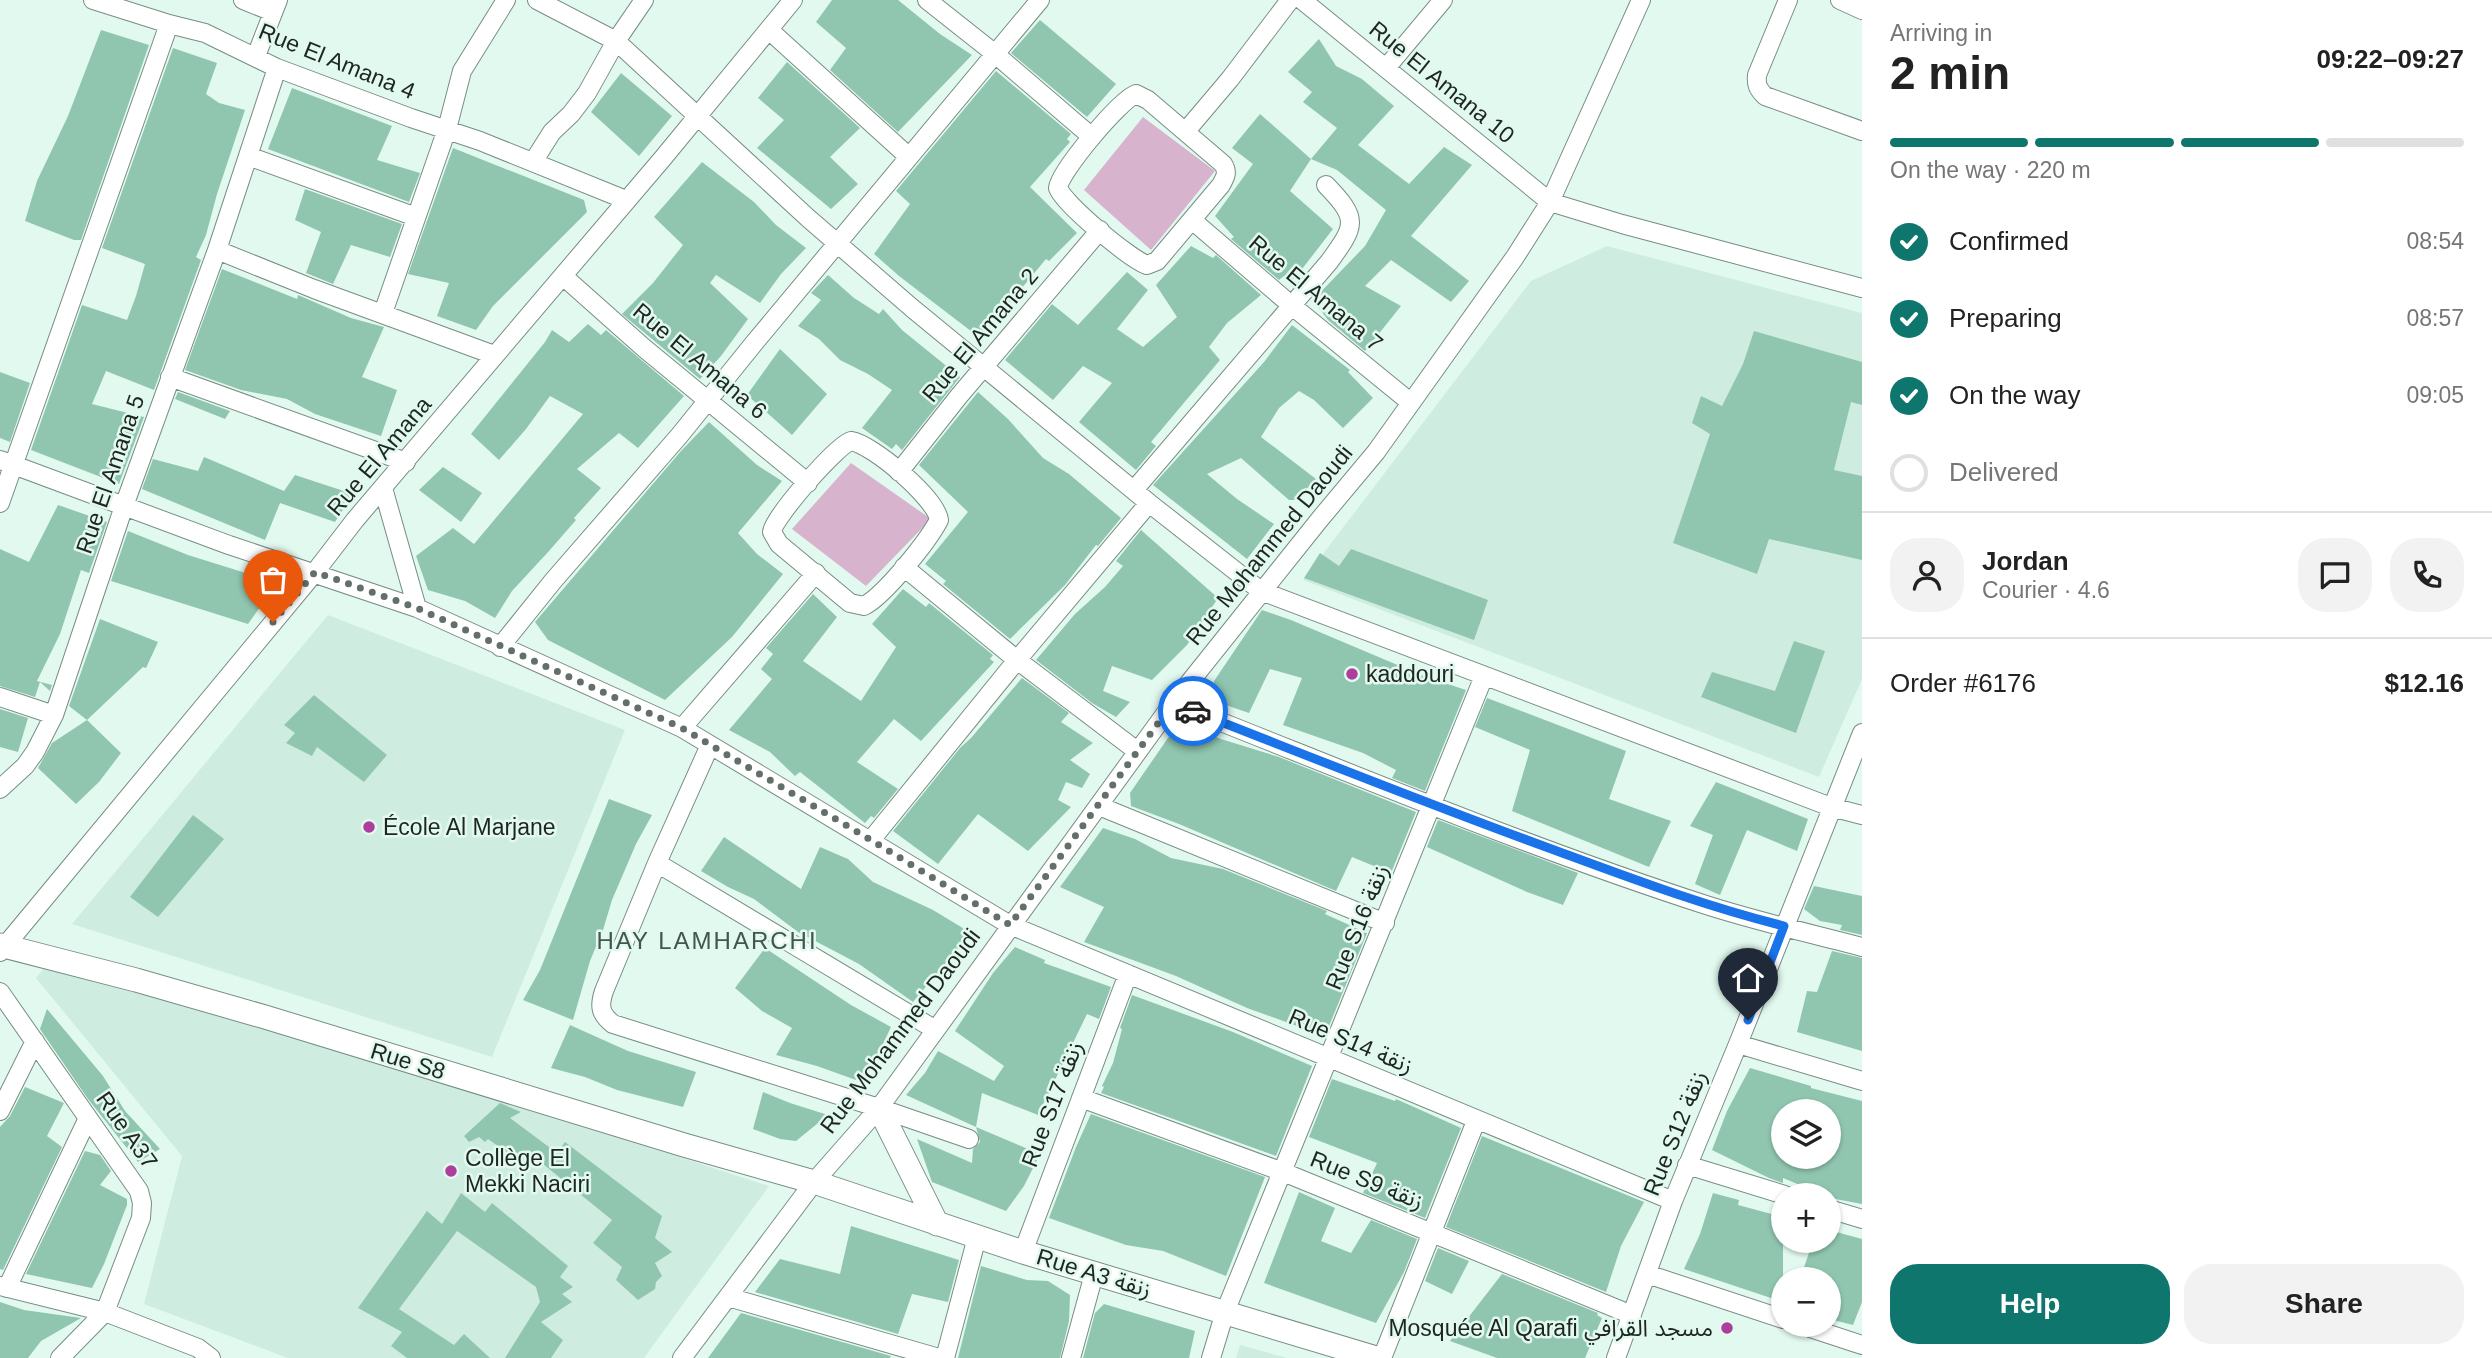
<!DOCTYPE html>
<meta charset="utf-8">
<style>
:root{--surface:#fff;--page:#f2f2f2;--text:#222;--muted:#767676;--line:#e0e0e0;--accent:#0f766e}
body{margin:0;font-family:Helvetica,"Noto Sans Arabic",sans-serif;background:var(--page);color:var(--text);height:100vh;display:flex;flex-direction:column;font-size:26px;white-space:nowrap}
*{box-sizing:border-box;margin:0}
p{font-size:23px;color:var(--muted)}
.icon{flex:none;width:38px;height:38px;fill:none;stroke:currentColor;stroke-width:2;stroke-linecap:round;stroke-linejoin:round}
.map{position:relative;flex:1;overflow:hidden}
.details{display:flex;flex-direction:column;background:var(--surface);width:630px}
.details>*{flex:none}
.controls{position:absolute;left:1771px;top:1099px;display:grid;gap:14px}
.controls a{display:grid;place-items:center;width:70px;height:70px;border-radius:50%;background:var(--surface);box-shadow:0 2px 5px #0004;font-size:35px}
.pin{position:absolute;display:grid;place-items:center;width:60px;height:60px;color:#fff;margin:-72px -30px;border-radius:50% 50% 50% 0;rotate:-45deg;box-shadow:0 0 7px #0007}
.pin .icon{rotate:45deg}
.courier{position:absolute;display:grid;place-items:center;width:70px;height:70px;margin:-35px;border:5px solid #1a73e8;border-radius:50%;background:#fff;color:#222;box-shadow:0 2px 9px #0007}
.headline em{font-style:normal;font-weight:700}
.headline div{display:flex;flex-direction:column-reverse}
.headline{display:flex;align-items:center;justify-content:space-between;height:119px;padding:0 28px}
h1{font-size:46px;font-weight:700;line-height:52px}
.bar{display:grid;grid-template-columns:repeat(4,1fr);gap:10px 7px;align-content:center;height:84px;padding:0 28px}
.bar i{height:9px;border-radius:5px;background:var(--line)}
.bar .active{background:var(--accent)}
.bar p{grid-column:span 4}
.line{display:flex;align-items:center;gap:18px;padding:0 28px;border-top:2px solid var(--line)}
.line div{flex:1}
.round{display:grid;place-items:center;flex:none;width:74px;height:74px;border-radius:28px;background:var(--page)}
ol{padding:0 28px;list-style:none}
li{display:flex;align-items:center;gap:21px;height:77px}
li p{margin-inline-start:auto}
li .icon{padding:7px;border-radius:50%;background:var(--accent);color:#fff;stroke-width:4}
li:last-child{color:var(--muted)}
li i{width:38px;height:38px;border:4px solid var(--line);border-radius:50%}
.cta{display:flex;gap:14px;margin-top:auto;padding:14px 28px}
.cta a{flex:1;height:80px;border-radius:28px;background:var(--accent);color:#fff;font-size:28px;font-weight:700;line-height:80px;text-align:center}
.cta a+a{background:var(--page);color:var(--text)}
main{display:flex;flex:1;min-height:0}
.map>svg:first-child{display:block}
.built{fill:#ceede0}
.green{fill:#d7b3ce}
.building{fill:#90c6b0;fill-rule:evenodd}
.lines{fill:none;stroke-linecap:round;stroke-linejoin:round}
.minor-casing{stroke:#788d84;stroke-width:20}
.tertiary-casing{stroke:#788d84;stroke-width:25}
.minor{stroke:#fff;stroke-width:18}
.tertiary{stroke:#fff;stroke-width:23}
.done{stroke:#63706a;stroke-width:7;stroke-dasharray:0 12.6}
.route{stroke:#1a73e8;stroke-width:9}
.poi-dot{fill:#ae3e9b;stroke:#e2f9ef;stroke-width:2.5}
.labels{text-anchor:middle;dominant-baseline:central;stroke-width:5;stroke-linejoin:round;paint-order:stroke}
.street-label{font-size:23px;fill:#1e2622;stroke:#e2f9ef}
.poi-label{font-size:23px;fill:#1e2622;stroke:#e2f9ef;text-anchor:start}
.neighbourhood-label{font-size:24px;letter-spacing:2px;fill:#43564e;stroke:#e2f9ef}
</style>
<main>
<div class="map">
<svg width="1862" height="1358" viewBox="0 0 1862 1358">
<rect width="100%" height="100%" fill="#e2f9ef"/>
<path class="built" d="M1607,246L1862,313V679L1819,777L1303,580L1531,281Z
M328,615L625,730L492,1057L72,924Z
M55,955L769,1186L644,1358H288L144,1304L182,1156L36,978Z
M1240,1345L1287,1358H1236Z"/>
<path class="green" d="M1143,117L1215,171L1151,250L1084,190Z
M851,463L931,519L866,586L792,529Z"/>
<path class="building" d="M832,0H898L940,34L972,55L898,132L830,70L846,48L816,22Z
M1040,20L1116,84L1087,117L1011,53Z
M101,30L149,45L81,240H74L25,221L37,181L68,116Z
M1319,39L1336,66L1362,79L1394,106L1358,145L1409,184L1444,147L1472,165L1411,236L1469,281L1451,302L1391,260L1365,286L1401,306L1365,351L1328,320L1313,300L1365,246L1386,210L1337,170L1311,159L1337,128L1303,102L1312,92L1288,72Z
M173,48L217,63L206,94L219,103L245,110L217,194L206,235L196,257L201,260L154,390L106,371L92,404L144,417L119,484L31,450L82,305L127,320L136,296L145,264L102,248Z
M787,62L860,128L830,157L858,184L831,209L757,148L784,120L758,98Z
M996,71L1071,134L1067,139L1070,142L1030,187L1077,233L1049,261L1046,259L980,338L899,276L874,254L910,204L896,191Z
M621,73L672,116L639,156L591,112Z
M292,88L392,126L377,160L420,173L409,202L268,149Z
M1260,114L1311,159L1290,191L1333,229L1292,282L1284,276L1279,280L1231,239L1234,237L1215,216L1253,164L1232,148Z
M453,148L584,200L587,212L493,306L476,330L437,316L449,283L408,274Z
M702,162L754,202L776,225L806,248L781,274L760,303L716,275L710,283L748,319L721,356L700,379L622,314L653,283L683,245L654,217Z
M305,189L402,224L390,257L351,245L333,284L306,273L321,232L295,220Z
M1191,246L1213,258L1216,255L1261,295L1227,323L1209,347L1220,360L1151,442L1156,446L1136,470L1079,422L1112,383L1083,366L1053,400L1005,360L1052,304L1078,325L1127,272L1148,290L1117,329L1143,347L1177,317L1156,285Z
M222,269L297,299L298,295L351,318L384,327L362,377L397,390L381,436L315,414L287,399L241,390L185,370Z
M828,275L854,298L879,314L883,309L902,330L960,377L902,450L896,444L892,449L862,428L892,390L868,374L840,360L819,339L798,326L821,300L811,293Z
M588,324L601,335L606,330L684,396L638,448L619,433L577,469L601,488L574,518L576,520L549,551L512,591L495,618L465,601L428,590L416,556L453,528L474,544L583,414L550,396L526,429L499,460L471,434L545,342L552,330L569,342Z
M1292,325L1350,370L1348,372L1373,398L1343,428L1314,400L1299,391L1279,408L1261,437L1316,479L1296,500H1289L1241,458L1207,474L1237,499L1274,524L1247,559L1153,485L1264,362Z
M1754,331L1862,362V405L1851,402L1834,470L1862,476V560L1769,539L1757,574L1673,543L1710,434L1692,423L1701,396L1722,406L1743,364Z
M780,349L827,394L792,435L747,395Z
M0,372L30,383L10,442L0,438Z
M178,392L230,411L225,419L175,399Z
M978,392L1008,419L1043,458L1069,474L1121,518L1098,546L1096,545L1065,585L1010,639L943,584L946,581L925,564L968,512L919,465Z
M709,422L757,465L782,481L738,533L757,554L783,574L732,637L665,700L548,640L535,622L681,451Z
M204,457L284,491L295,475L353,494L335,522L280,503L265,540L142,489L153,459L198,471Z
M443,467L482,493L461,522L419,490Z
M58,505L107,522L89,573L81,570L60,634L37,681L52,685L50,691L40,682L35,697L0,686V549L29,562Z
M1141,530L1218,598L1187,645L1152,680L1112,666L1103,691L1130,702L1116,717L1092,703L1036,660L1075,614L1105,587L1123,566L1116,561Z
M128,531L188,555L258,577L268,596L248,624L111,581Z
M1351,549L1488,600L1474,640L1304,578L1320,553L1339,566Z
M903,589L926,607L929,603L993,655L990,659L994,662L921,741L894,719L857,762L898,789L874,818L871,816L865,823L800,772L795,776L770,752L729,730L772,679L761,669L773,654L766,648L813,594L837,617L803,661L861,701L896,647L872,624Z
M1262,610L1291,620L1426,677L1466,690L1425,791L1392,778L1396,770L1363,753L1283,725L1302,678L1270,669L1249,713L1214,701V681Z
M100,619L158,642L146,668L143,667L87,720L69,706Z
M1794,641L1825,651L1796,733L1701,697L1712,672L1775,691Z
M1022,678L1069,713L1061,722L1093,743L1070,760L1090,774L1082,788L1066,782L1058,800L1071,807L1028,851L978,814L938,864L893,831L960,748L971,738Z
M314,695L387,755L364,782L317,747L312,756L286,743L295,733L284,725Z
M1487,698L1626,751L1609,799L1671,821L1649,867L1512,811L1530,750L1475,727Z
M0,709L28,718L18,752L0,747Z
M87,720L121,753L99,782L76,804L38,768L52,743Z
M1179,722L1221,739L1279,757L1416,812L1391,873L1352,857L1336,891L1179,824L1131,806L1130,793Z
M1716,782L1808,819L1797,851L1747,830L1720,895L1695,884L1713,835L1690,826Z
M609,799L652,815L636,844L612,900L603,930L590,961L573,1020L523,1000L540,970Z
M193,815L224,839L158,917L130,897Z
M1438,820L1578,873L1563,905L1527,892L1427,847Z
M1103,828L1135,839L1171,858L1223,869L1327,911L1325,914L1367,933L1325,1036L1247,1008L1176,976L1084,942L1104,907L1060,887Z
M724,837L801,889L820,847L848,859L873,882L933,910L971,933L913,1002L859,964L798,932L754,899L728,887L701,871Z
M1814,886L1862,896V935L1840,930L1842,925L1820,921L1804,909Z
M1015,947L1045,960L1044,963L1111,987L1099,1019L1087,1014L1038,1115L982,1093L976,1127L906,1095L925,1073L938,1051L994,1081L1004,1066L955,1031L993,973Z
M765,948L851,1005L891,1027L875,1061L856,1080L817,1066L776,1055L792,1028L762,1011L735,988Z
M1832,951L1862,958V1051L1797,1032L1807,991L1817,992Z
M1132,995L1233,1032L1312,1066L1276,1156L1101,1093L1104,1087L1102,1086L1113,1063L1122,1029L1120,1028Z
M47,1009L103,1076L125,1111L160,1149L138,1162L88,1099L40,1029Z
M570,1025L628,1051L696,1072L683,1107L617,1090L585,1077L551,1068Z
M1750,1068L1811,1086V1088L1862,1101V1204L1830,1198L1829,1195H1824L1783,1178V1183L1769,1178L1712,1150L1727,1111ZM1783,1111H1829V1157H1783Z
M1332,1079L1395,1101L1396,1099L1461,1128L1425,1218L1363,1193L1377,1163L1309,1137Z
M25,1087L64,1103L47,1136L62,1147L3,1270L0,1269V1127L10,1116Z
M763,1092L790,1103L828,1115L796,1141L780,1139L753,1129Z
M500,1103L521,1112L510,1118L557,1153L565,1142L662,1216L655,1238L672,1252L655,1263L662,1276L656,1282L655,1289L638,1300L616,1280L622,1267L593,1243L612,1220L527,1151L518,1160L488,1139L485,1142L479,1137L469,1142L464,1136Z
M1091,1114L1265,1177L1226,1276L1163,1251L1126,1245L1049,1218L1076,1147Z
M976,1127L1040,1154L1024,1186L1006,1211L932,1182L917,1139L972,1163L973,1149L980,1142Z
M1482,1136L1644,1202L1621,1246L1606,1292L1446,1227Z
M85,1151L100,1155L111,1171L100,1185L127,1199V1205L104,1264L92,1288L26,1274Z
M1299,1192L1335,1208L1321,1241L1351,1253L1371,1220L1417,1239L1404,1272L1376,1323L1264,1283Z
M461,1193L485,1212L492,1203L568,1266L560,1277L573,1287L562,1294L572,1302L541,1322L563,1340L551,1358H505L540,1302L536,1287L457,1231L399,1309L454,1345L464,1334L490,1358H407L391,1346L402,1332L358,1308L427,1211L442,1224Z
M1713,1193L1739,1200L1738,1205L1783,1217V1302L1684,1269L1700,1234Z
M851,1226L959,1260L948,1302L912,1294L898,1334L755,1292L780,1259L840,1274Z
M1829,1230L1862,1239V1302L1853,1325L1829,1319V1279H1800L1813,1241H1829Z
M1438,1248L1469,1261L1452,1294L1425,1281Z
M981,1266L1027,1280L1048,1281L1070,1295L1069,1321L1060,1358H958Z
M1502,1274L1598,1313L1597,1315L1602,1318L1585,1358H1497L1450,1341Z
M0,1302L24,1310L81,1318L41,1341L28,1358H0Z
M1104,1304L1195,1331L1189,1358H1083L1095,1313Z
M741,1313L891,1356L890,1358H708Z"/>
<g class="lines">
<defs>
<path id="minor" d="M93,0L169,24L205,33L277,68L411,118L480,141L626,200
M243,0L273,12
M537,0L616,41L808,218L912,308L1149,503L1261,591L1831,807L1862,815
M927,0L994,53L1092,137
M1302,0L1550,202L1622,224L1862,288
M1788,0L1757,75C1756,85 1758,89 1765,96L1862,131
M1840,0L1862,10
M769,30L909,157
M256,56L278,0
M1386,68L1443,0
M1136,94L1148,100L1223,164C1228,172 1226,176 1221,185L1157,261L1147,265C1130,259 1064,204 1058,188C1060,171 1120,100 1136,94Z
M1186,131L1230,79L1290,0
M248,156L416,217
M533,162L552,132L571,114L587,93L616,41L644,0
M1192,220L1291,305L1410,402
M217,250L314,289L494,355
M563,276L644,348L808,483
M383,313L447,129L462,71L506,0
M170,377L406,462
M851,441C872,444 936,498 939,520C928,541 885,595 864,606L850,603L779,544L772,532C773,518 837,445 851,441Z
M0,460L229,545L417,608L682,728L1010,925L1673,1201
M899,472L959,396L1100,230
M383,488L417,608
M1134,490L1329,262C1356,225 1359,219 1326,185
M0,503L169,24
M904,567L1017,660L1137,751
M500,647L553,581L679,436L755,342L1040,0
M0,697L54,715
M1173,703C1349,772 1524,846 1703,904C1755,921 1809,933 1862,947
M682,728L816,573
M710,745L657,863L604,991C599,1006 600,1014 613,1024L879,1108L969,1139
M0,789L25,766L35,752L54,715L124,506L217,250L277,68
M1099,806L1385,923
M871,840L1017,660L1149,503
M657,863L934,1029
M0,952L315,572L355,520L663,158L793,0
M0,992L139,1191L142,1203L141,1218L105,1312L60,1358
M1738,1044L1862,1081
M1081,1098L1283,1172L1632,1315
M0,1111L35,1041
M1687,1165L1785,1195
M1829,1209L1862,1219
M1023,1252L1128,974
M1647,1274L1783,1319
M0,1286L105,1312L198,1348L211,1358
M7,1288L88,1118
M728,1297L939,1358
M1801,1325L1862,1345
M682,1358L814,1182L879,1108L1173,703L1320,519L1376,452L1515,257L1550,202L1641,0
M945,1358L977,1237
M1071,1358L1094,1274
M1211,1358L1225,1312L1484,676
M1382,1358L1476,1121
M1616,1358L1673,1201L1738,1044L1862,733"/>
<path id="tertiary" d="M0,945L136,980L265,1017L684,1145L814,1182L1023,1252L1376,1358
M879,1108L937,1224"/>
</defs>
<use href="#minor" class="minor-casing"/>
<use href="#tertiary" class="tertiary-casing"/>
<use href="#minor" class="minor"/>
<use href="#tertiary" class="tertiary"/>
</g>
<g class="lines">
<path class="done" d="M273,622L315,572L417,608L682,728L871,840L1010,925L1173,703L1193,711"/>
<path class="route" d="M1193,711C1311,757 1428,804 1546,847C1625,876 1703,906 1784,926L1748,1020"/>
</g>
<g class="poi-dot">
<circle cx="1352" cy="674" r="7"/>
<circle cx="369" cy="827" r="7"/>
<circle cx="451" cy="1171" r="7"/>
<circle cx="1727" cy="1328" r="7"/>
</g>
<g class="labels">
<g class="street-label">
<text transform="translate(337 61) rotate(22)">Rue El Amana 4</text>
<text transform="translate(1442 82) rotate(39)">Rue El Amana 10</text>
<text transform="translate(1316 293) rotate(40)">Rue El Amana 7</text>
<text transform="translate(980 335) rotate(-50)">Rue El Amana 2</text>
<text transform="translate(700 361) rotate(40)">Rue El Amana 6</text>
<text transform="translate(379 456) rotate(-50)">Rue El Amana</text>
<text transform="translate(110 474) rotate(-71)">Rue El Amana 5</text>
<text transform="translate(1269 545) rotate(-51)">Rue Mohammed Daoudi</text>
<text transform="translate(1357 927) rotate(-68)">Rue S16 زنقة</text>
<text transform="translate(900 1031) rotate(-53)">Rue Mohammed Daoudi</text>
<text transform="translate(1351 1041) rotate(23)">Rue S14 زنقة</text>
<text transform="translate(408 1061) rotate(17)">Rue S8</text>
<text transform="translate(1052 1104) rotate(-69)">Rue S17 زنقة</text>
<text transform="translate(127 1130) rotate(55)">Rue A37</text>
<text transform="translate(1675 1133) rotate(-68)">Rue S12 زنقة</text>
<text transform="translate(1367 1180) rotate(22)">Rue S9 زنقة</text>
<text transform="translate(1094 1273) rotate(17)">Rue A3 زنقة</text>
</g>
<g class="poi-label">
<text x="1366" y="674">kaddouri</text>
<text x="383" y="827">École Al Marjane</text>
<text x="465" y="1158">Collège El<tspan x="465" dy="26">Mekki Naciri</tspan></text>
<text x="1713" y="1328" text-anchor="end">Mosquée Al Qarafi مسجد القرافي</text>
</g>
<g class="neighbourhood-label">
<text x="707" y="940">HAY LAMHARCHI</text>
</g>
</g>
</svg>
<div class="controls">
<a><svg class="icon" aria-label="layers" viewBox="0 0 24 24"><path d="M12 4l9 5-9 5-9-5zM3 14l9 5 9-5"/></svg></a>
<a>+</a>
<a>−</a>
</div>
<div class="pin" style="left:273px;top:622px;background:#ea580c"><svg class="icon" aria-label="bag" viewBox="0 0 24 24"><path d="M5 8h14l-1 12H6zM9 8a3 3 0 0 1 6 0"/></svg></div>
<div class="pin" style="left:1748px;top:1020px;background:#1f2937"><svg class="icon" aria-label="home" viewBox="0 0 24 24"><path d="M3 11l9-7 9 7M6 9v11h12V9"/></svg></div>
<div class="courier" style="left:1193px;top:711px"><svg class="icon" aria-label="car" viewBox="0 0 24 24"><path d="M5 17H2v-5l4-1 3-4h7l3 4 3 1v5h-3M9 17h6M6 11h13"/><circle cx="7" cy="17" r="2"/><circle cx="17" cy="17" r="2"/></svg></div>
</div>
<section class="details">
<div class="headline"><div><h1>2 min</h1><p>Arriving in</p></div><em>09:22–09:27</em></div>
<div class="bar"><i class="active"></i><i class="active"></i><i class="active"></i><i></i><p>On the way · 220 m</p></div>
<ol>
<li><svg class="icon" aria-label="check" viewBox="0 0 24 24"><path d="M5 12l5 5 9-10"/></svg>Confirmed<p>08:54</p></li>
<li><svg class="icon" aria-label="check" viewBox="0 0 24 24"><path d="M5 12l5 5 9-10"/></svg>Preparing<p>08:57</p></li>
<li><svg class="icon" aria-label="check" viewBox="0 0 24 24"><path d="M5 12l5 5 9-10"/></svg>On the way<p>09:05</p></li>
<li><i></i>Delivered</li>
</ol>
<div class="line" style="height:126px"><a class="round"><svg class="icon" aria-label="person" viewBox="0 0 24 24"><circle cx="12" cy="8" r="4"/><path d="M4 21q1-7 8-7t8 7"/></svg></a><div><b>Jordan</b><p>Courier · 4.6</p></div><a class="round"><svg class="icon" aria-label="chat" viewBox="0 0 24 24"><path d="M4 5h16v11H9l-5 4z"/></svg></a><a class="round"><svg class="icon" aria-label="phone" viewBox="0 0 24 24"><path d="M5 4h4l2 5-3 2q2 4 5 5l2-3 5 2v4C11 20 4 13 5 4z"/></svg></a></div>
<div class="line" style="height:91px"><div>Order #6176</div><b>$12.16</b></div>
<div class="cta"><a>Help</a><a>Share</a></div>
</section>
</main>
